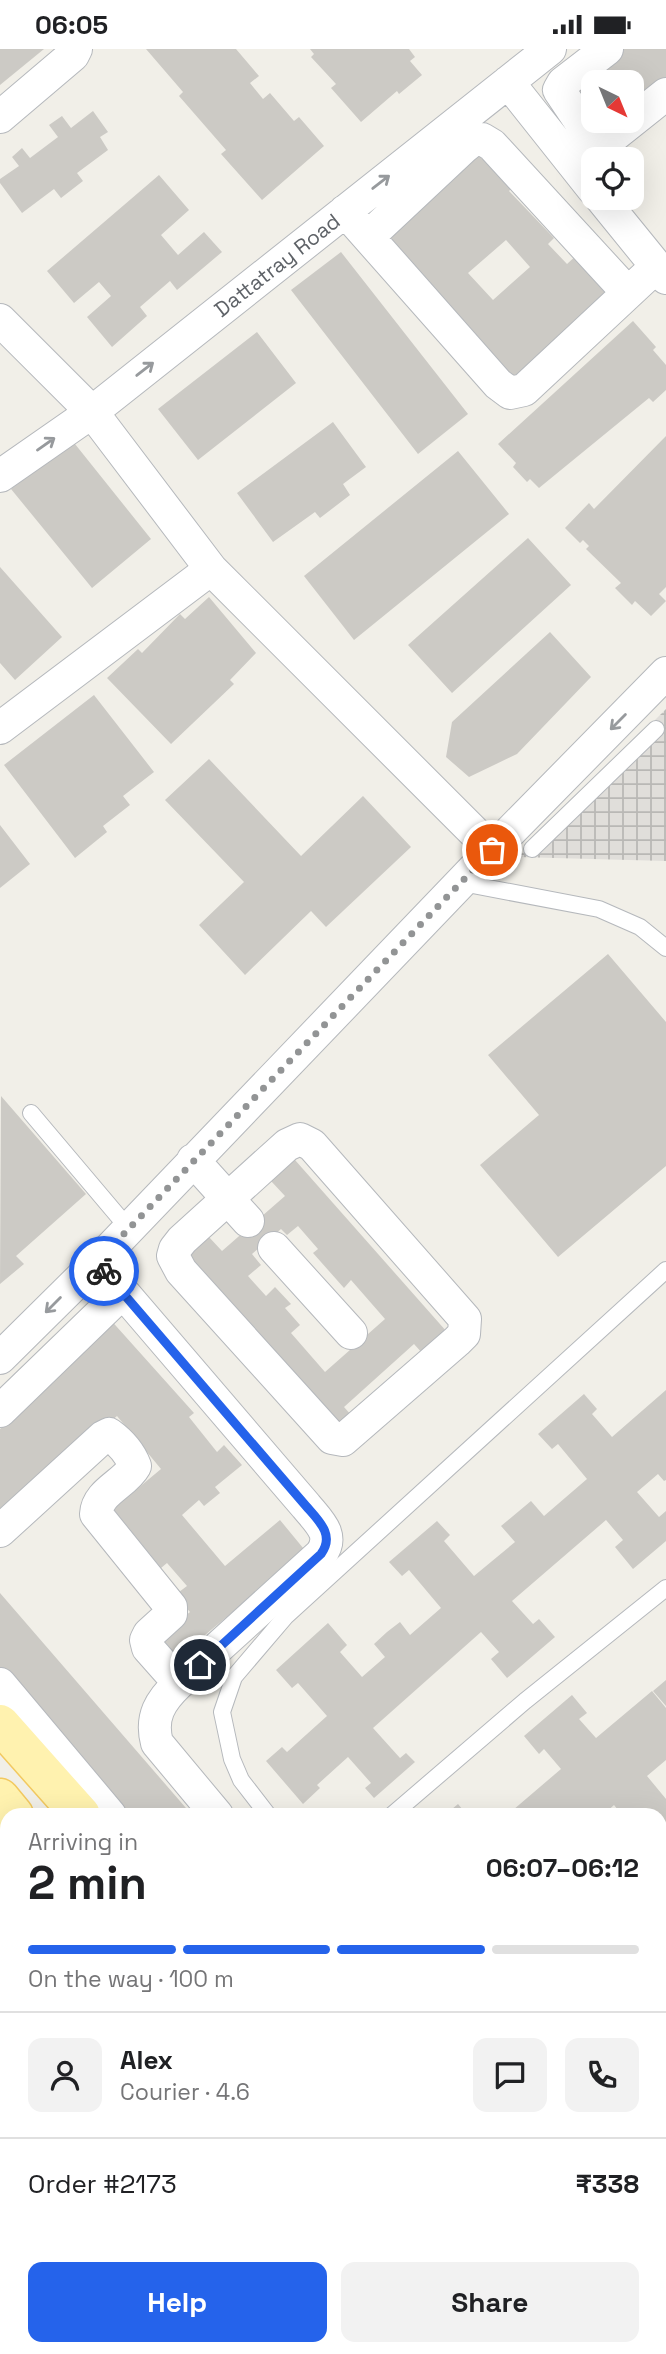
<!DOCTYPE html>
<meta charset="utf-8">
<style>
:root{--surface:#fff;--page:#f2f2f2;--text:#202124;--muted:#757577;--line:#e0e0e0;--accent:#2563eb}
body{margin:0;font-family:"Space Grotesk",sans-serif;background:var(--page);color:var(--text);height:100vh;display:flex;flex-direction:column;font-size:26px;white-space:nowrap}
*{box-sizing:border-box;margin:0}
p{font-size:23px;color:var(--muted)}
.icon{flex:none;width:38px;height:38px;fill:none;stroke:currentColor;stroke-width:2;stroke-linecap:round;stroke-linejoin:round}
.map{position:relative;flex:1;overflow:hidden}
.details{position:absolute;left:0px;top:1759px;width:667px;height:548px;display:flex;flex-direction:column;background:var(--surface);border-radius:21px 21px 0 0;box-shadow:0 7px 28px #0002}
.details>*{flex:none}
.needle{width:46px;rotate:137deg}
.fabs{position:absolute;left:581px;top:21px;display:grid;gap:14px}
.fabs a{display:grid;place-items:center;width:63px;height:63px;border-radius:14px;background:var(--surface);box-shadow:0 7px 28px #0002;font-size:35px}
.pin{position:absolute;display:grid;place-items:center;width:60px;height:60px;color:#fff;margin:-30px;border:4px solid #fff;border-radius:50%;box-shadow:0 2px 7px #0007}
.courier{position:absolute;display:grid;place-items:center;width:70px;height:70px;margin:-35px;border:5px solid #2563eb;border-radius:50%;background:#fff;color:#222;box-shadow:0 2px 9px #0007}
.summary em{font-style:normal;font-weight:800}
.summary div{display:flex;flex-direction:column-reverse}
.summary{display:flex;align-items:center;justify-content:space-between;height:119px;padding:0 28px}
h1{font-size:46px;font-weight:800;line-height:52px}
.bar{display:grid;grid-template-columns:repeat(4,1fr);gap:10px 7px;align-content:center;height:84px;padding:0 28px}
.bar i{height:9px;border-radius:5px;background:var(--line)}
.bar .current{background:var(--accent)}
.bar p{grid-column:span 4}
.line{display:flex;align-items:center;gap:18px;padding:0 28px;border-top:2px solid var(--line)}
.line div{flex:1}
.round{display:grid;place-items:center;flex:none;width:74px;height:74px;border-radius:14px;background:var(--page)}
.button{display:flex;gap:14px;margin-top:auto;padding:14px 28px}
.button a{flex:1;height:80px;border-radius:14px;background:var(--accent);color:#fff;font-size:28px;font-weight:800;line-height:80px;text-align:center}
.button a+a{background:var(--page);color:var(--text)}
.status{display:flex;justify-content:space-between;align-items:center;height:49px;padding:0 35px;background:var(--surface);direction:ltr}
.status svg{height:19px;fill:currentColor}
.map>svg:first-child{display:block}
.industrial{fill:url(#industrial-grid)}
.building{fill:#cccac5;fill-rule:evenodd}
.lines{fill:none;stroke-linecap:round;stroke-linejoin:round}
.lane-casing{stroke:#b5b8bc;stroke-width:18}
.street-casing{stroke:#b5b8bc;stroke-width:34}
.primary-casing{stroke:#f2c960;stroke-width:41}
.lane{stroke:#fff;stroke-width:16}
.street{stroke:#fff;stroke-width:32}
.primary{stroke:#fff2af;stroke-width:38}
.oneway{stroke:#979a9d}
.done{stroke:#929495;stroke-width:7;stroke-dasharray:0 12.6}
.route{stroke:#2563eb;stroke-width:9}
.labels{text-anchor:middle;dominant-baseline:central;stroke-width:5;stroke-linejoin:round;paint-order:stroke}
.street-label{font-size:21px;fill:#5f6368;stroke:#fff}
</style>
<div class="status"><b>06:05</b><svg viewBox="0 0 49 12"><path d="M0 12V9h3v3zM5 12V6h3v6zM10 12V3h3v9zM15 12V0h3v12zM26 1h20v11H26zM47 4h2v5h-2z"/></svg></div>
<div class="map">
<svg width="666" height="2305" viewBox="0 0 666 2305">
<defs>
<pattern id="industrial-grid" width="8" height="8" patternUnits="userSpaceOnUse" patternTransform="scale(1.75)"><rect width="8" height="8" fill="#e0deda"/><path d="M0 4h8M4 0v8" fill="none" stroke="#b9b8b5"/></pattern>
</defs>
<rect width="100%" height="100%" fill="#f1efe8"/>
<path class="industrial" d="M666,660V812L518,808Z"/>
<path class="building" d="M0,0H44L0,36Z
M146,0H236L259,27L250,34L263,50L270,44L294,72L299,68L324,97L262,151L221,105L226,101L179,47L183,43Z
M310,0H409L415,8L410,12L422,26L399,45L397,42L361,73L331,39L336,35L311,8L314,5Z
M618,0H666V31L632,61V33H593V58L585,46L579,51L569,37Z
M93,62L108,83L100,88L108,101L77,124L83,132L61,149L54,140L22,164L0,134V130L19,117L12,108L22,99L30,109L58,88L49,76L62,67L71,79Z
M489,104L517,134L509,142L554,189L548,195L567,215L579,204L613,241L509,337L475,300L483,293L386,190L466,105ZM506,191L530,218L493,251L468,224Z
M159,126L189,161L161,186L178,206L204,183L222,203L177,241L170,232L140,258L147,267L112,298L87,268L111,247L99,233L74,254L47,222Z
M341,203L468,365L418,405L291,241Z
M633,272L656,298L653,301L666,316V341L653,353L649,349L539,439L530,430L527,433L513,418L516,414L498,395Z
M257,283L296,334L198,411L158,360Z
M333,373L366,418L343,435L350,446L320,469L315,463L273,493L237,444Z
M666,387V538L659,545L666,552L651,567L635,552L632,556L615,539L621,534L586,500L589,497L583,491L580,494L565,479L589,454L594,460Z
M71,390L151,490L92,539L11,440Z
M458,402L509,465L354,591L304,527Z
M528,489L571,536L452,644L408,596Z
M0,518L62,588L15,631L0,614Z
M209,548L256,604L230,631L234,635L171,695L107,629L138,600L142,604L180,565L185,570Z
M550,583L591,628L517,705L469,728L446,708L452,673Z
M94,646L154,723L123,747L130,756L103,777L107,783L75,809L4,716Z
M209,710L301,807L363,747L411,798L326,878L311,862L245,926L199,876L244,833L165,751Z
M0,776L30,815L0,839Z
M608,905L666,973V1117L558,1208L480,1116L539,1066L488,1006Z
M1,1047L86,1145L16,1207L24,1215L0,1235Z
M295,1111L447,1283L423,1305L414,1295L344,1358L352,1367L337,1380L185,1208L208,1187L222,1202L285,1147L271,1132ZM298,1177L318,1200L313,1204L344,1239L351,1231L385,1270L325,1323L291,1284L300,1276L285,1259L291,1255L275,1238L266,1247L248,1227L261,1216L252,1205L281,1180L287,1186Z
M108,1268L194,1364L189,1368L217,1403L224,1396L242,1416L215,1438L220,1444L204,1457L199,1451L182,1466L225,1517L280,1471L308,1505L276,1527L205,1586L212,1594L189,1604L178,1614L158,1590L190,1563L175,1546L187,1537L167,1514L161,1519L113,1460L161,1420L117,1367L0,1468V1380L54,1333L45,1323Z
M666,1341V1431L664,1432L658,1425L637,1443L659,1468L666,1462V1492L633,1520L615,1498L623,1491L606,1471L512,1552L533,1575L539,1570L555,1588L507,1629L491,1610L499,1603L481,1583L373,1679L400,1709L406,1704L415,1713L374,1749L365,1739L371,1734L348,1708L317,1736L320,1739L303,1755L266,1712L282,1698L287,1703L327,1667L298,1634L292,1639L276,1621L328,1574L347,1596L340,1603L362,1628L385,1608L374,1595L387,1583L400,1573L410,1586L441,1559L409,1521L402,1527L389,1513L437,1472L450,1486L444,1492L474,1527L515,1493L501,1477L531,1452L544,1467L587,1430L558,1395L552,1400L538,1385L584,1345L597,1360L592,1365L612,1388Z
M0,1544L192,1766H127L0,1620Z
M666,1631V1657L653,1642Z
M652,1642L666,1659V1711L647,1727L666,1750V1783L660,1789V1766H622L614,1756L603,1766H517L513,1761L561,1720L544,1700L539,1705L524,1687L572,1646L587,1664L579,1670L596,1689Z
M458,1755L467,1766H445Z
M0,1868L7,1876V1977L0,1983Z
M666,1936V2082L660,2087V1941Z
M0,2186L7,2203V2248L0,2251Z
M666,2285V2305H643L649,2300H660V2291Z"/>
<g class="lines">
<defs>
<path id="lane" d="M532,800L656,680
M462,834L599,860L640,878L666,899
M31,1064L129,1180
M268,1766L241,1731L232,1710L222,1663L234,1628L286,1567L666,1221
M392,1766L525,1652L666,1539
M660,1839L666,1833"/>
<path id="street" d="M508,33L593,140
M0,68L73,6L76,0
M598,99L559,41L563,34L607,0
M582,112L666,45
M601,149L666,229
M345,162L498,335L510,344L524,341L657,217
M368,188L463,99L473,91L482,90L492,96L628,244
M0,271L92,363L211,520L492,801
M0,427L92,363L550,0
M0,679L211,520
M300,1090L312,1096L465,1270L464,1285L457,1292L343,1391L332,1389L181,1222L173,1207L175,1200L182,1191L287,1096Z
M193,1111L248,1172
M274,1199L351,1284
M97,1213L306,1457C319,1473 335,1486 321,1505L179,1634C160,1652 150,1668 157,1694L217,1766
M0,1309L97,1213L492,801L666,624
M0,1362L123,1243
M0,1482L103,1388L109,1385C120,1393 130,1404 135,1417C125,1435 97,1443 96,1465L171,1558V1565L149,1585L146,1591L148,1599L179,1634
M0,1635L110,1766
M660,2216L666,2210"/>
<path id="primary" d="M0,1675L81,1766
M0,1749L14,1766
M453,2300L457,2305
M531,2300L536,2305"/>
</defs>
<use href="#lane" class="lane-casing"/>
<use href="#street" class="street-casing"/>
<use href="#primary" class="primary-casing"/>
<use href="#lane" class="lane"/>
<use href="#street" class="street"/>
<use href="#primary" class="primary"/>
</g>
<defs><path id="oneway-shaft" d="M-6 0H5M1.5-3L5.5 0L1.5 3" fill="none" stroke-width="1.6" stroke-linecap="round" stroke-linejoin="round" transform="scale(1.75)"/></defs>
<g class="oneway">
<use href="#oneway-shaft" transform="translate(381 133) rotate(-38)"/>
<use href="#oneway-shaft" transform="translate(145 320) rotate(-38)"/>
<use href="#oneway-shaft" transform="translate(46 395) rotate(-35)"/>
<use href="#oneway-shaft" transform="translate(618 673) rotate(135)"/>
<use href="#oneway-shaft" transform="translate(53 1256) rotate(135)"/>
</g>
<g class="lines">
<path class="done" d="M104,1222L97,1213L492,801"/>
<path class="route" d="M104,1222L306,1457C319,1472 335,1486 321,1505L200,1616"/>
</g>
<g class="labels">
<g class="street-label">
<text transform="translate(277 216) rotate(-38)">Dattatray Road</text>
</g>
</g>
</svg>
<div class="fabs">
<a><svg class="needle" viewBox="-14 -14 28 28"><path d="M0-13l5 13h-10z" fill="#e53935"/><path d="M0 13l5-13h-10z" fill="#757577"/></svg></a>
<a><svg class="icon" aria-label="locate" viewBox="0 0 24 24"><circle cx="12" cy="12" r="6"/><path d="M12 2v4M12 18v4M2 12h4M18 12h4"/></svg></a>
</div>
<div class="pin" style="left:492px;top:801px;background:#ea580c"><svg class="icon" aria-label="bag" viewBox="0 0 24 24"><path d="M5 8h14l-1 12H6zM9 8a3 3 0 0 1 6 0"/></svg></div>
<div class="pin" style="left:200px;top:1616px;background:#1f2937"><svg class="icon" aria-label="home" viewBox="0 0 24 24"><path d="M3 11l9-7 9 7M6 9v11h12V9"/></svg></div>
<div class="courier" style="left:104px;top:1222px"><svg class="icon" aria-label="bike" viewBox="0 0 24 24"><circle cx="6" cy="16" r="4"/><circle cx="18" cy="16" r="4"/><path d="M6 16l4-8h5l3 8M10 8l3 8H6M13 5h3"/></svg></div>
<section class="details">
<div class="summary"><div><h1>2 min</h1><p>Arriving in</p></div><em>06:07–06:12</em></div>
<div class="bar"><i class="current"></i><i class="current"></i><i class="current"></i><i></i><p>On the way · 100 m</p></div>
<div class="line" style="height:126px"><a class="round"><svg class="icon" aria-label="person" viewBox="0 0 24 24"><circle cx="12" cy="8" r="4"/><path d="M4 21q1-7 8-7t8 7"/></svg></a><div><b>Alex</b><p>Courier · 4.6</p></div><a class="round"><svg class="icon" aria-label="chat" viewBox="0 0 24 24"><path d="M4 5h16v11H9l-5 4z"/></svg></a><a class="round"><svg class="icon" aria-label="phone" viewBox="0 0 24 24"><path d="M5 4h4l2 5-3 2q2 4 5 5l2-3 5 2v4C11 20 4 13 5 4z"/></svg></a></div>
<div class="line" style="height:91px"><div>Order #2173</div><b>₹338</b></div>
<div class="button"><a>Help</a><a>Share</a></div>
</section>
</div>
